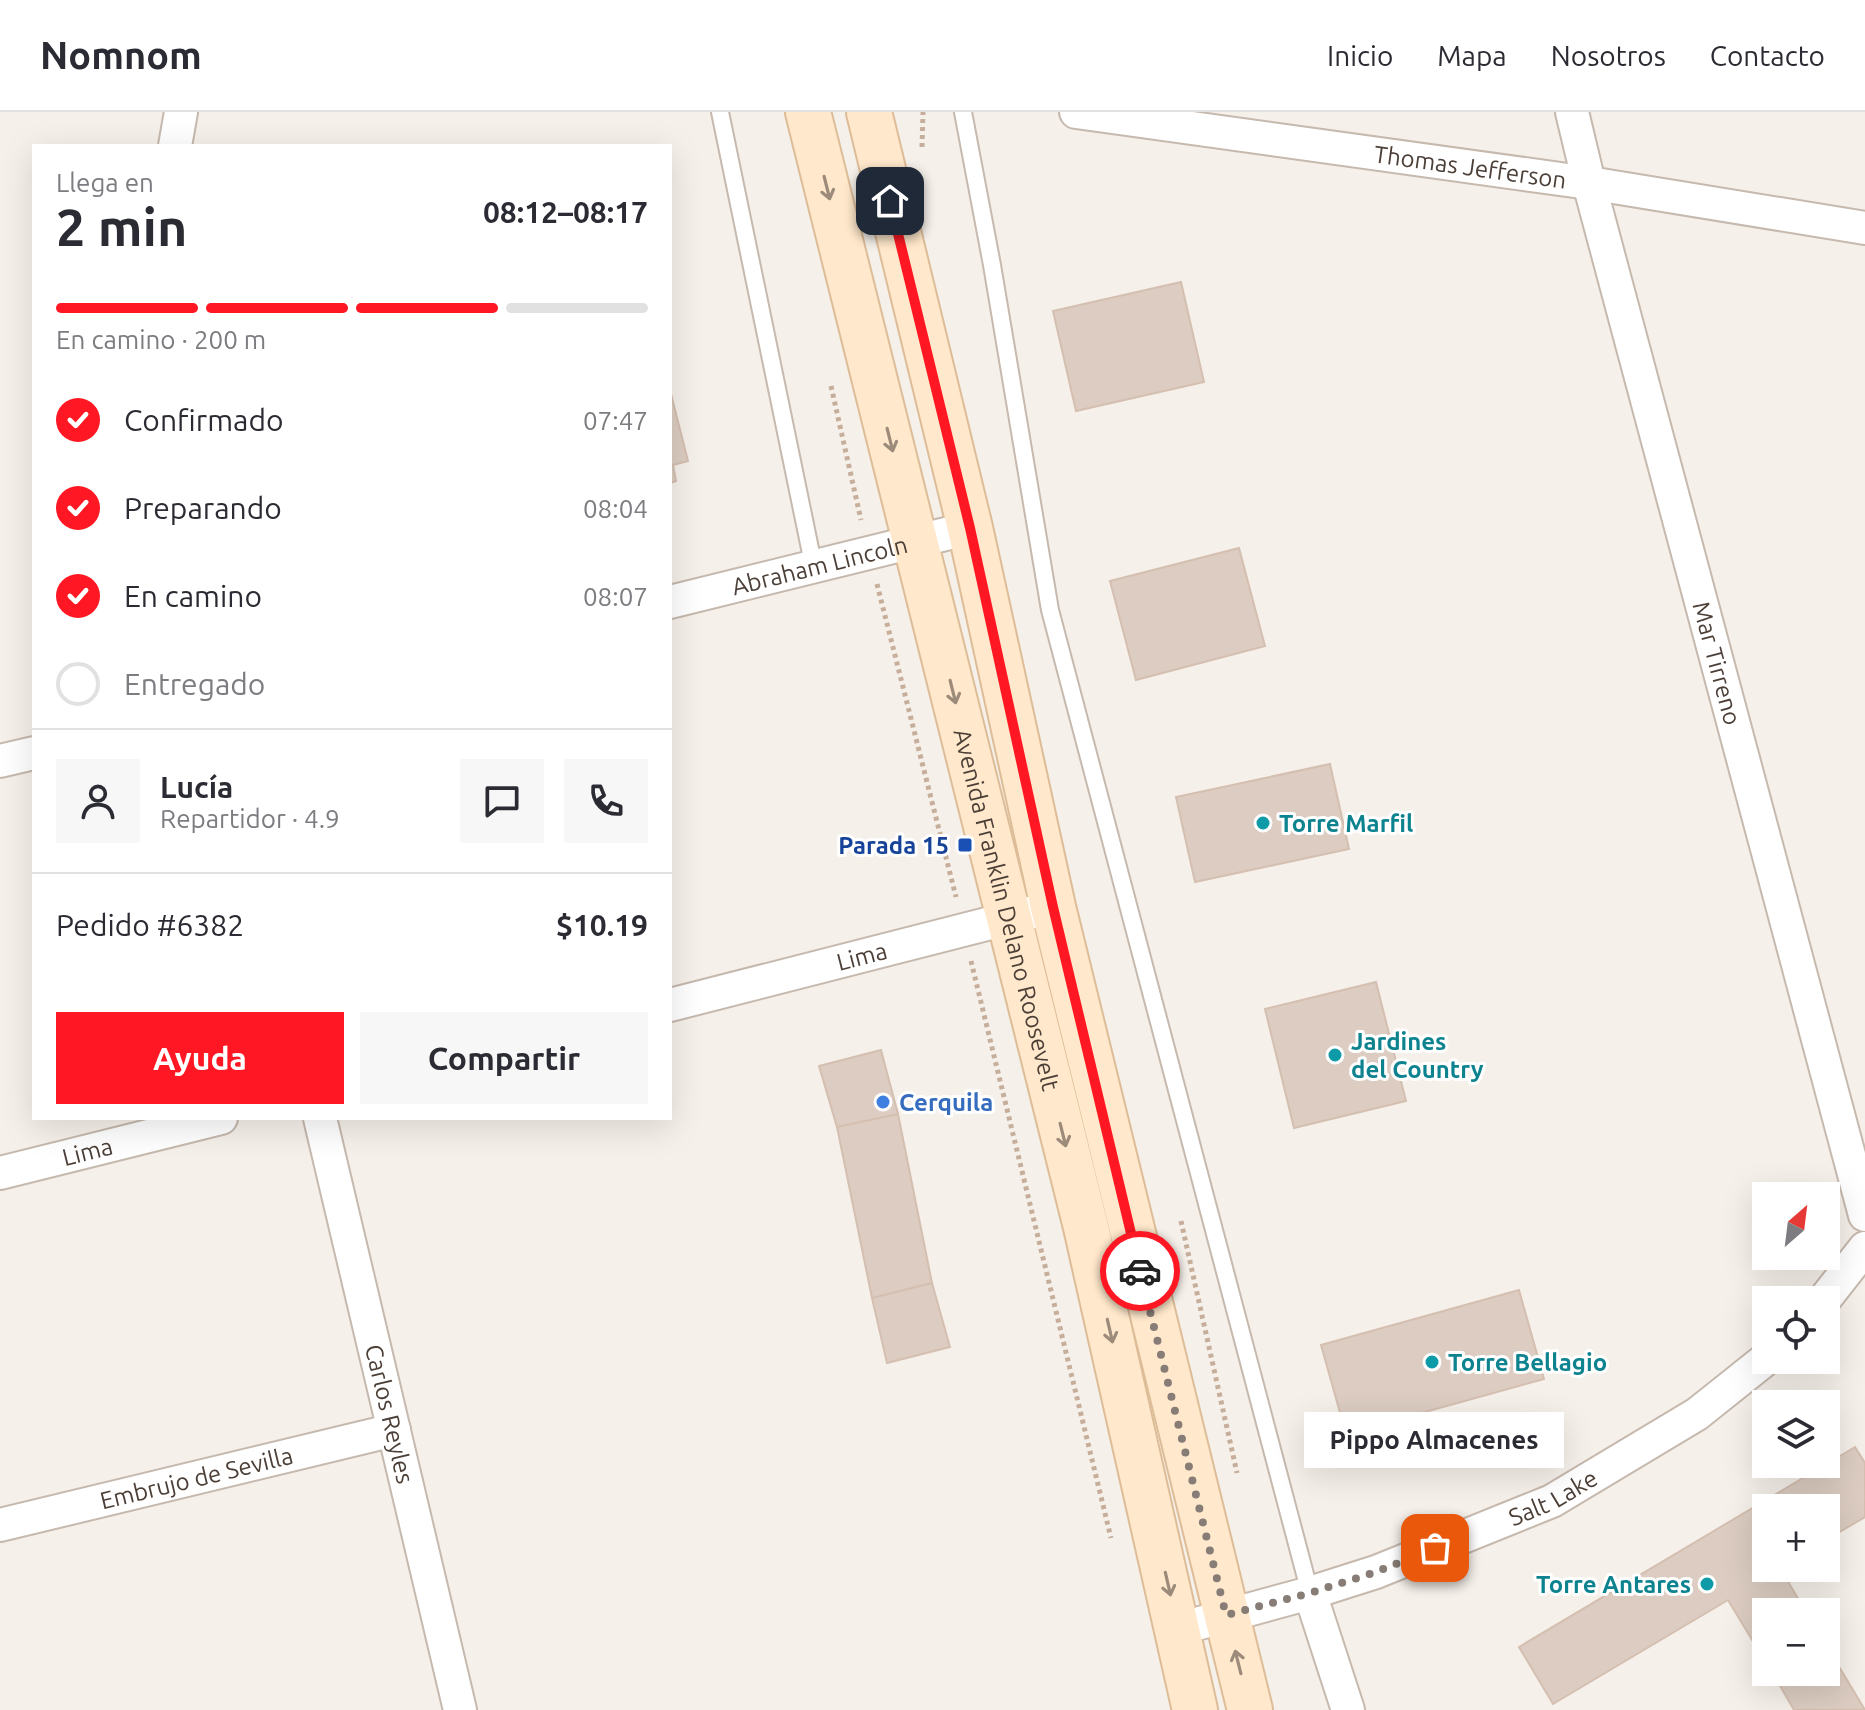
<!DOCTYPE html>
<html lang="es">
<meta charset="utf-8">
<style>
:root{--surface:#fff;--page:#f7f7f7;--text:#2b2b33;--muted:#7c7c81;--line:#e1e1e2;--accent:#ff1823}
body{margin:0;font-family:Ubuntu,sans-serif;background:var(--page);color:var(--text);height:100vh;display:flex;flex-direction:column;font-size:30px;white-space:nowrap}
*{box-sizing:border-box;margin:0}
p{font-size:26px;color:var(--muted)}
.icon{flex:none;width:44px;height:44px;fill:none;stroke:currentColor;stroke-width:2;stroke-linecap:round;stroke-linejoin:round}
.map{position:relative;flex:1;overflow:hidden}
.details{position:absolute;left:32px;top:32px;width:640px;height:976px;display:flex;flex-direction:column;background:var(--surface);border-radius:0px;box-shadow:0 8px 32px #0002}
.details>*{flex:none}
.needle{width:52px;rotate:28deg}
.controls{position:absolute;left:1752px;top:1070px;display:grid;gap:16px}
.controls a{display:grid;place-items:center;width:88px;height:88px;border-radius:0px;background:var(--surface);box-shadow:0 8px 32px #0002;font-size:40px}
.pin{position:absolute;display:grid;place-items:center;width:68px;height:68px;color:#fff;margin:-34px;border-radius:16px;box-shadow:0 4px 12px #0006}
.courier{position:absolute;display:grid;place-items:center;width:80px;height:80px;margin:-40px;border:6px solid #ff1823;border-radius:50%;background:#fff;color:#222;box-shadow:0 2px 10px #0007}
.bubble{position:absolute;height:56px;border-radius:0px;background:var(--surface);box-shadow:0 8px 32px #0002;font-size:26px;font-weight:600;line-height:56px;text-align:center}
.head em{font-style:normal;font-weight:600}
.head div{display:flex;flex-direction:column-reverse}
.head{display:flex;align-items:center;justify-content:space-between;height:136px;padding:0 24px}
h1{font-size:52px;font-weight:600;line-height:60px}
.bar{display:grid;grid-template-columns:repeat(4,1fr);gap:12px 8px;align-content:center;height:96px;padding:0 24px}
.bar i{height:10px;border-radius:6px;background:var(--line)}
.bar .on{background:var(--accent)}
.bar p{grid-column:span 4}
.line{display:flex;align-items:center;gap:20px;padding:0 24px;border-top:2px solid var(--line)}
.line div{flex:1}
.round{display:grid;place-items:center;flex:none;width:84px;height:84px;border-radius:0px;background:var(--page)}
ol{padding:0 24px;list-style:none}
li{display:flex;align-items:center;gap:24px;height:88px}
li p{margin-inline-start:auto}
li .icon{padding:8px;border-radius:50%;background:var(--accent);color:#fff;stroke-width:4}
li:last-child{color:var(--muted)}
li i{width:44px;height:44px;border:4px solid var(--line);border-radius:50%}
.action{display:flex;gap:16px;margin-top:auto;padding:16px 24px}
.action a{flex:1;height:92px;border-radius:0px;background:var(--accent);color:#fff;font-size:32px;font-weight:600;line-height:92px;text-align:center}
.action a+a{background:var(--page);color:var(--text)}
header{display:flex;align-items:center;gap:48px;box-sizing:border-box;height:112px;padding:0 40px;background:var(--surface);border-bottom:2px solid var(--line)}
header strong{font-size:38px}
nav{display:flex;gap:44px;margin-inline-start:auto;font-size:28px}
.map>svg:first-child{display:block}
.building{fill:#dcccc1;stroke:#d4bfb0;stroke-width:2}
.lines{fill:none;stroke-linecap:round;stroke-linejoin:round}
.lane-casing{stroke:#c6b9ae;stroke-width:20}
.street-casing{stroke:#c6b9ae;stroke-width:36}
.secondary-casing{stroke:#ddbd98;stroke-width:48}
.path{stroke:#c6ae9b;stroke-width:5;stroke-dasharray:4 4;stroke-linecap:butt}
.lane{stroke:#fff;stroke-width:16}
.street{stroke:#fff;stroke-width:32}
.secondary{stroke:#ffe8cb;stroke-width:44}
.oneway{stroke:#9c8b7a}
.done{stroke:#877d76;stroke-width:8;stroke-dasharray:0 14.4}
.route{stroke:#ff1823;stroke-width:10}
.culture-dot{fill:#0f9aa8;stroke:#fff;stroke-width:3}
.transit-dot{fill:#1a4fb4;stroke:#fff;stroke-width:3}
.shop-dot{fill:#3f7fe0;stroke:#fff;stroke-width:3}
.labels{text-anchor:middle;dominant-baseline:central;stroke-width:6;stroke-linejoin:round;paint-order:stroke}
.street-label{font-size:24px;fill:#4b3f37;stroke:#fff}
.culture-label{font-size:24px;font-weight:bold;fill:#0d838f;stroke:#fff;text-anchor:start}
.transit-label{font-size:24px;font-weight:bold;fill:#164399;stroke:#fff;text-anchor:end}
.shop-label{font-size:24px;font-weight:bold;fill:#366cbe;stroke:#fff;text-anchor:start}
</style>
<header>
<strong>Nomnom</strong>
<nav><a>Inicio</a><a>Mapa</a><a>Nosotros</a><a>Contacto</a></nav>
</header>
<div class="map">
<svg width="1865" height="1598" viewBox="0 0 1865 1598">
<rect width="100%" height="100%" fill="#f6f0ea"/>
<path class="building" d="M1181,170L1204,270L1076,299L1053,199Z
M670,278L688,349L673,353L676,369L670,371Z
M1239,436L1265,534L1136,568L1110,469Z
M1330,652L1349,737L1195,770L1176,685Z
M1376,870L1406,989L1294,1016L1265,897Z
M881,938L898,1002L837,1015L819,954Z
M898,1002L932,1171L872,1186L837,1015Z
M932,1171L950,1235L887,1251L872,1186Z
M1519,1178L1544,1267L1346,1322L1321,1233Z
M1855,1335L1865,1351V1405L1826,1428V1396H1766V1456H1780L1806,1500H1766V1551L1728,1488L1553,1592L1519,1535Z
M1826,1533L1865,1598H1794L1772,1560H1826Z"/>
<g class="lines">
<defs>
<path id="lane" d="M720,0L814,456
M963,0L992,153L1050,498L1310,1481"/>
<g id="street">
<path id="s1" d="M1076,0L1589,71L1865,116"/>
<path id="s2" d="M1572,0L1589,71L1865,1103"/>
<path d="M175,34L181,0"/>
<path id="s3" d="M670,490L970,416"/>
<path d="M0,649L34,641"/>
<path id="s4" d="M670,893L1053,795"/>
<path id="s5" d="M320,1006L460,1598"/>
<path id="s6" d="M0,1061L221,1006"/>
<path d="M1824,1188L1865,1136"/>
<path id="s7" d="M0,1413L394,1318"/>
<path d="M1310,1481L1348,1598"/>
<path id="s8" d="M1178,1517L1310,1481L1376,1460L1552,1389L1697,1302L1766,1247"/>
</g>
<g id="secondary">
<path id="s9" d="M808,0L1086,1115L1195,1598"/>
<path d="M869,0L970,416L1053,795L1250,1598"/>
</g>
</defs>
<use href="#lane" class="lane-casing"/>
<use href="#street" class="street-casing"/>
<use href="#secondary" class="secondary-casing"/>
<path class="path" d="M922,35L923,0
M831,274L861,408
M877,472L956,785
M971,849L1111,1426
M1181,1109L1237,1361"/>
<use href="#lane" class="lane"/>
<use href="#street" class="street"/>
<use href="#secondary" class="secondary"/>
</g>
<defs><path id="oneway-shaft" d="M-6 0H5M1.5-3L5.5 0L1.5 3" fill="none" stroke-width="1.6" stroke-linecap="round" stroke-linejoin="round" transform="scale(2)"/></defs>
<g class="oneway">
<use href="#oneway-shaft" transform="translate(827 76) rotate(76)"/>
<use href="#oneway-shaft" transform="translate(890 328) rotate(76)"/>
<use href="#oneway-shaft" transform="translate(953 580) rotate(76)"/>
<use href="#oneway-shaft" transform="translate(1063 1023) rotate(76)"/>
<use href="#oneway-shaft" transform="translate(1110 1219) rotate(77)"/>
<use href="#oneway-shaft" transform="translate(1168 1472) rotate(77)"/>
<use href="#oneway-shaft" transform="translate(1238 1550) rotate(-104)"/>
</g>
<g class="lines">
<path class="done" d="M1140,1159L1226,1503L1310,1481L1376,1460L1435,1436"/>
<path class="route" d="M890,89L970,416L1053,795L1140,1159"/>
</g>
<g class="culture-dot">
<circle cx="1263" cy="711" r="8"/>
<circle cx="1335" cy="943" r="8"/>
<circle cx="1432" cy="1250" r="8"/>
<circle cx="1707" cy="1472" r="8"/>
</g>
<rect class="transit-dot" x="957" y="725" width="16" height="16" rx="4"/>
<circle class="shop-dot" cx="883" cy="990" r="8"/>
<g class="labels">
<g class="street-label">
<text stroke="none"><textPath href="#s1" startOffset="398">Thomas Jefferson</textPath></text>
<text stroke="none"><textPath href="#s3" startOffset="154">Abraham Lincoln</textPath></text>
<text stroke="none"><textPath href="#s2" startOffset="570">Mar Tirreno</textPath></text>
<text stroke="none"><textPath href="#s9" startOffset="822">Avenida Franklin Delano Roosevelt</textPath></text>
<text stroke="none"><textPath href="#s4" startOffset="198">Lima</textPath></text>
<text stroke="none"><textPath href="#s6" startOffset="90">Lima</textPath></text>
<text stroke="none"><textPath href="#s5" startOffset="304">Carlos Reyles</textPath></text>
<text stroke="none"><textPath href="#s7" startOffset="202">Embrujo de Sevilla</textPath></text>
<text stroke="none"><textPath href="#s8" startOffset="398">Salt Lake</textPath></text>
</g>
<g class="culture-label">
<text x="1279" y="711">Torre Marfil</text>
<text x="1351" y="929">Jardines<tspan x="1351" dy="28">del Country</tspan></text>
<text x="1448" y="1250">Torre Bellagio</text>
<text x="1691" y="1472" text-anchor="end">Torre Antares</text>
</g>
<g class="transit-label">
<text x="949" y="733">Parada 15</text>
</g>
<g class="shop-label">
<text x="899" y="990">Cerquila</text>
</g>
</g>
</svg>
<div class="controls">
<a><svg class="needle" viewBox="-14 -14 28 28"><path d="M0-13l5 13h-10z" fill="#e53935"/><path d="M0 13l5-13h-10z" fill="#7c7c81"/></svg></a>
<a><svg class="icon" aria-label="locate" viewBox="0 0 24 24"><circle cx="12" cy="12" r="6"/><path d="M12 2v4M12 18v4M2 12h4M18 12h4"/></svg></a>
<a><svg class="icon" aria-label="layers" viewBox="0 0 24 24"><path d="M12 4l9 5-9 5-9-5zM3 14l9 5 9-5"/></svg></a>
<a>+</a>
<a>−</a>
</div>
<div class="pin" style="left:1435px;top:1436px;background:#ea580c"><svg class="icon" aria-label="bag" viewBox="0 0 24 24"><path d="M5 8h14l-1 12H6zM9 8a3 3 0 0 1 6 0"/></svg></div>
<div class="pin" style="left:890px;top:89px;background:#1f2937"><svg class="icon" aria-label="home" viewBox="0 0 24 24"><path d="M3 11l9-7 9 7M6 9v11h12V9"/></svg></div>
<div class="courier" style="left:1140px;top:1159px"><svg class="icon" aria-label="car" viewBox="0 0 24 24"><path d="M5 17H2v-5l4-1 3-4h7l3 4 3 1v5h-3M9 17h6M6 11h13"/><circle cx="7" cy="17" r="2"/><circle cx="17" cy="17" r="2"/></svg></div>
<div class="bubble" style="left:1304px;top:1300px;width:260px">Pippo Almacenes</div>
<section class="details">
<div class="head"><div><h1>2 min</h1><p>Llega en</p></div><em>08:12–08:17</em></div>
<div class="bar"><i class="on"></i><i class="on"></i><i class="on"></i><i></i><p>En camino · 200 m</p></div>
<ol>
<li><svg class="icon" aria-label="check" viewBox="0 0 24 24"><path d="M5 12l5 5 9-10"/></svg>Confirmado<p>07:47</p></li>
<li><svg class="icon" aria-label="check" viewBox="0 0 24 24"><path d="M5 12l5 5 9-10"/></svg>Preparando<p>08:04</p></li>
<li><svg class="icon" aria-label="check" viewBox="0 0 24 24"><path d="M5 12l5 5 9-10"/></svg>En camino<p>08:07</p></li>
<li><i></i>Entregado</li>
</ol>
<div class="line" style="height:144px"><a class="round"><svg class="icon" aria-label="person" viewBox="0 0 24 24"><circle cx="12" cy="8" r="4"/><path d="M4 21q1-7 8-7t8 7"/></svg></a><div><b>Lucía</b><p>Repartidor · 4.9</p></div><a class="round"><svg class="icon" aria-label="chat" viewBox="0 0 24 24"><path d="M4 5h16v11H9l-5 4z"/></svg></a><a class="round"><svg class="icon" aria-label="phone" viewBox="0 0 24 24"><path d="M5 4h4l2 5-3 2q2 4 5 5l2-3 5 2v4C11 20 4 13 5 4z"/></svg></a></div>
<div class="line" style="height:104px"><div>Pedido #6382</div><b>$10.19</b></div>
<div class="action"><a>Ayuda</a><a>Compartir</a></div>
</section>
</div>
